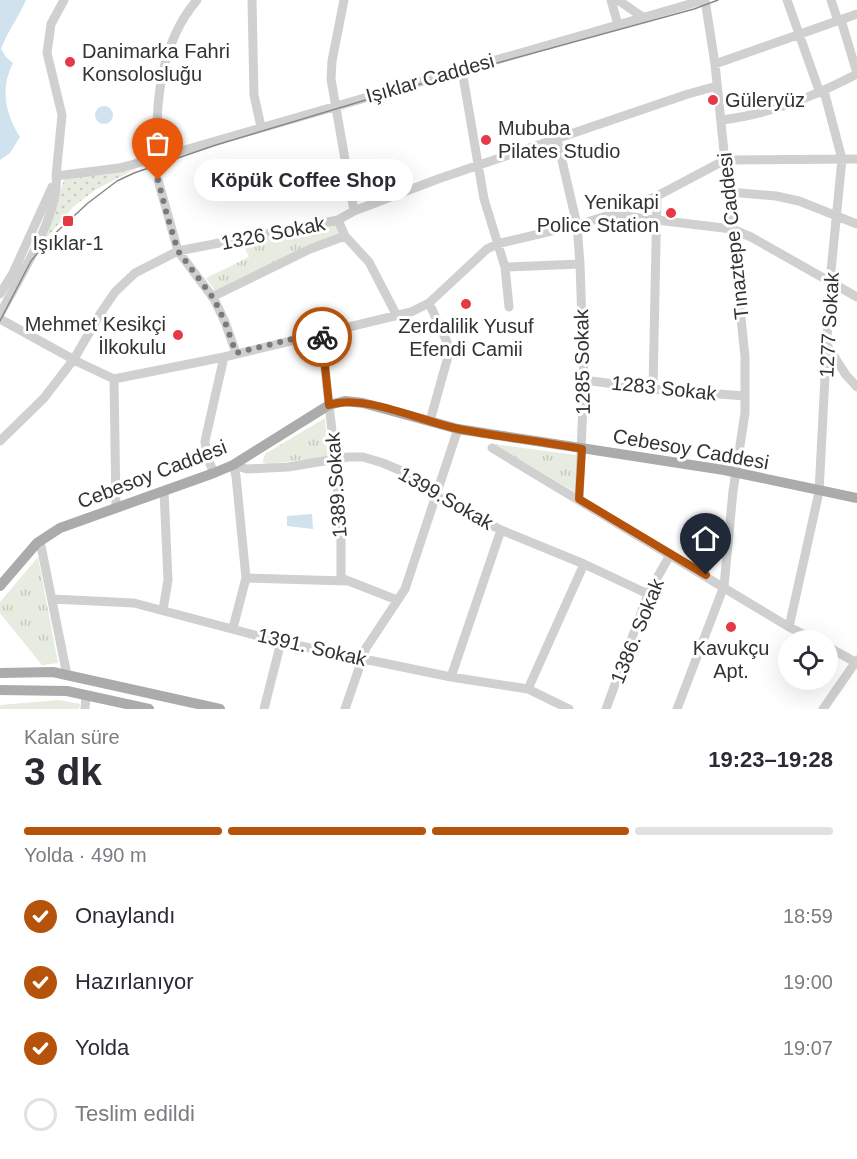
<!DOCTYPE html>
<html lang="tr">
<meta charset="utf-8">
<style>
:root{--surface:#fff;--page:#f7f7f7;--text:#2b2b33;--muted:#7c7c81;--line:#e1e1e2;--accent:#b45309}
body{margin:0;font-family:Helvetica,sans-serif;background:var(--page);color:var(--text);height:100vh;display:flex;flex-direction:column;font-size:22px;white-space:nowrap}
*{box-sizing:border-box;margin:0}
p{font-size:20px;color:var(--muted)}
.icon{flex:none;width:33px;height:33px;fill:none;stroke:currentColor;stroke-width:2;stroke-linecap:round;stroke-linejoin:round}
.map{position:relative;height:709px;overflow:hidden}
.drawer{display:flex;flex-direction:column;background:var(--surface);flex:1}
.drawer>*{flex:none}
.tools{position:absolute;left:778px;top:630px;display:grid;gap:12px}
.tools a{display:grid;place-items:center;width:60px;height:60px;border-radius:50%;background:var(--surface);box-shadow:0 6px 24px #0002;font-size:30px}
.pin{position:absolute;display:grid;place-items:center;width:51px;height:51px;color:#fff;margin:-62px -26px;border-radius:50% 50% 50% 0;rotate:-45deg;box-shadow:0 0 6px #0007}
.pin .icon{rotate:45deg}
.courier{position:absolute;display:grid;place-items:center;width:60px;height:60px;margin:-30px;border:4px solid #b45309;border-radius:50%;background:#fff;color:#222;box-shadow:0 2px 8px #0007}
.bubble{position:absolute;height:42px;border-radius:21px;background:var(--surface);box-shadow:0 6px 24px #0002;font-size:20px;font-weight:800;line-height:42px;text-align:center}
.overview em{font-style:normal;font-weight:800}
.overview div{display:flex;flex-direction:column-reverse}
.overview{display:flex;align-items:center;justify-content:space-between;height:102px;padding:0 24px}
h1{font-size:39px;font-weight:800;line-height:45px}
.bar{display:grid;grid-template-columns:repeat(4,1fr);gap:9px 6px;align-content:center;height:72px;padding:0 24px}
.bar i{height:8px;border-radius:4px;background:var(--line)}
.bar .on{background:var(--accent)}
.bar p{grid-column:span 4}
ol{padding:0 24px;list-style:none}
li{display:flex;align-items:center;gap:18px;height:66px}
li p{margin-inline-start:auto}
li .icon{padding:6px;border-radius:50%;background:var(--accent);color:#fff;stroke-width:4}
li:last-child{color:var(--muted)}
li i{width:33px;height:33px;border:3px solid var(--line);border-radius:50%}
.map>svg:first-child{display:block}
.grass{fill:url(#grass-dots)}
.park{fill:url(#park-tufts)}
.water{fill:#cfe2ee}
.lines{fill:none;stroke-linecap:round;stroke-linejoin:round}
.minor{stroke:#d0d0d0;stroke-width:9}
.major{stroke:#ababab;stroke-width:10}
.tram{stroke:#888;stroke-width:1.5}
.done{stroke:#7a7a7a;stroke-width:6;stroke-dasharray:0 10.8}
.route{stroke:#b45309;stroke-width:8}
.poi-dot{fill:#e63946;stroke:#fff;stroke-width:2}
.labels{text-anchor:middle;dominant-baseline:central;stroke-width:6;stroke-linejoin:round;paint-order:stroke}
.poi-label{font-size:20px;fill:#333;stroke:#fff;text-anchor:start}
.street-label{font-size:20px;fill:#333;stroke:#fff}
</style>
<div class="map">
<svg width="857" height="709" viewBox="0 0 857 709">
<defs>
<pattern id="grass-dots" width="8" height="8" patternUnits="userSpaceOnUse" patternTransform="scale(1.5)"><rect width="8" height="8" fill="#e6ecdf"/><path d="M2 2h.1M6 6h.1" fill="none" stroke="#c6cbc0" stroke-width="1.8" stroke-linecap="round"/></pattern>
<pattern id="park-tufts" width="24" height="20" patternUnits="userSpaceOnUse" patternTransform="scale(1.5)"><rect width="24" height="20" fill="#e6ecdf"/><path d="M3 7l-1-3M5 7V3M7 7l1-3M15 17l-1-3M17 17v-4M19 17l1-3" fill="none" stroke="#c6cbc0"/></pattern>
</defs>
<rect width="100%" height="100%" fill="#fff"/>
<path class="grass" d="M141,166L95,190L73,207L43,242L65,177Z"/>
<path class="park" d="M339,222L343,235L215,291L206,278L249,257L242,241Z
M325,418L328,457L267,464L263,462L265,454Z
M493,444L576,455L575,492Z
M38,557L58,663L42,665L0,613V602Z
M59,700L80,704L79,709H0V705Z"/>
<path class="water" d="M0,0H26C19,17 7,32 1,49L6,57L13,63C0,88 5,113 20,137L10,153L0,160Z
M95 115a9 9 0 1 1 18 0a9 9 0 1 1-18 0Z
M312,514L313,529L287,526V516Z"/>
<g class="lines">
<path class="minor" d="M252,0L254,95L261,127
M344,0L332,61L331,79L354,211
M611,0L618,25
M618,0L644,18
M787,0L820,93
M831,0L838,21
M841,20L857,73
M715,64L857,14
M463,76L484,199L505,267L509,307
M721,120C768,115 815,96 857,74
M557,139L577,225L580,264L584,380L579,499
M157,158C155,104 160,43 197,0
M56,176L119,168L157,158L704,0
M158,180L178,251L214,299L225,322L236,353
M729,192L776,196L799,201L857,224
M615,215L732,229L751,237L857,297
M338,220L345,236L369,262L397,316
M505,267L580,264
M0,294L13,273L52,187
M212,297L310,249L345,236
M429,303L447,342L449,353L430,421
M0,314C17,282 61,212 56,176L62,115L47,53L51,24L64,0
M0,319L80,363L114,379L224,357L411,312L429,303L487,249L497,244L577,225L613,214L657,196L725,160L857,159
M321,332L335,458L341,536V578L397,600
M828,347L846,375L857,387
M114,379L116,508
M584,380L653,389L745,396
M653,389L657,196
M0,441L44,398L74,359L100,314L115,292L135,273L178,251L338,220L354,211L438,179L688,94L717,86
M492,448L789,627L815,640
M233,465L247,469L288,467L348,457H363L383,463L404,472L436,496L501,530L584,564L648,594
M233,465L236,476L246,578L233,628
M214,473L207,457L205,441L224,357
M37,543L41,546L67,675
M246,578L346,581
M52,599L134,603L281,642L451,677L528,689L569,709
M163,610L168,580L164,491
M789,627L819,492L830,281L842,159L824,91
M828,647L857,663
M451,677L501,530
M528,689L584,564
M85,709L86,695
M264,709L281,642
M345,709L366,648L405,589L458,429
M606,709L648,594L670,555
M677,709L724,586L733,491L745,413V357L715,64L705,0
M823,709L857,660"/>
<path class="major" d="M0,586L37,543L60,528L214,473L233,465L329,405L345,401L363,403L458,429L724,470L857,498
M0,673L53,672L220,709
M0,690L67,691L149,709"/>
<path class="tram" d="M0,321L31,261L50,238L88,203L117,181L134,173L216,145L399,90L694,9L718,0"/>
</g>
<g class="lines">
<path class="done" d="M158,180L167,215L178,251L214,299L225,322L236,353L321,332L322,337"/>
<path class="route" d="M322,337L329,405C365,393 422,422 459,429C499,437 541,441 582,449L579,499L706,575"/>
</g>
<g class="poi-dot">
<circle cx="70" cy="62" r="6"/>
<circle cx="713" cy="100" r="6"/>
<circle cx="486" cy="140" r="6"/>
<circle cx="671" cy="213" r="6"/>
<rect x="62" y="215" width="12" height="12" rx="3"/>
<circle cx="466" cy="304" r="6"/>
<circle cx="178" cy="335" r="6"/>
<circle cx="731" cy="627" r="6"/>
</g>
<g class="labels">
<g class="poi-label">
<text x="82" y="51">Danimarka Fahri<tspan x="82" dy="23">Konsolosluğu</tspan></text>
<text x="725" y="100">Güleryüz</text>
<text x="498" y="128">Mububa<tspan x="498" dy="23">Pilates Studio</tspan></text>
<text x="659" y="202" text-anchor="end">Yenikapi<tspan x="659" dy="23">Police Station</tspan></text>
<text x="68" y="243" text-anchor="middle">Işıklar-1</text>
<text x="166" y="324" text-anchor="end">Mehmet Kesikçi<tspan x="166" dy="23">İlkokulu</tspan></text>
<text x="466" y="326" text-anchor="middle">Zerdalilik Yusuf<tspan x="466" dy="23">Efendi Camii</tspan></text>
<text x="731" y="648" text-anchor="middle">Kavukçu<tspan x="731" dy="23">Apt.</tspan></text>
</g>
<g class="street-label">
<text transform="translate(430 78) rotate(-16)">Işıklar Caddesi</text>
<text transform="translate(273 233) rotate(-11)">1326 Sokak</text>
<text transform="translate(733 236) rotate(-96)">Tınaztepe Caddesi</text>
<text transform="translate(829 325) rotate(-87)">1277 Sokak</text>
<text transform="translate(582 362) rotate(-91)">1285 Sokak</text>
<text transform="translate(664 388) rotate(6)">1283 Sokak</text>
<text transform="translate(691 449) rotate(10)">Cebesoy Caddesi</text>
<text transform="translate(152 474) rotate(-21)">Cebesoy Caddesi</text>
<text transform="translate(336 485) rotate(-94)">1389.Sokak</text>
<text transform="translate(446 498) rotate(30)">1399.Sokak</text>
<text transform="translate(637 631) rotate(-68)">1386. Sokak</text>
<text transform="translate(312 647) rotate(13)">1391. Sokak</text>
</g>
</g>
</svg>
<div class="tools">
<a><svg class="icon" aria-label="locate" viewBox="0 0 24 24"><circle cx="12" cy="12" r="6"/><path d="M12 2v4M12 18v4M2 12h4M18 12h4"/></svg></a>
</div>
<div class="pin" style="left:158px;top:180px;background:#ea580c"><svg class="icon" aria-label="bag" viewBox="0 0 24 24"><path d="M5 8h14l-1 12H6zM9 8a3 3 0 0 1 6 0"/></svg></div>
<div class="pin" style="left:706px;top:575px;background:#1f2937"><svg class="icon" aria-label="home" viewBox="0 0 24 24"><path d="M3 11l9-7 9 7M6 9v11h12V9"/></svg></div>
<div class="courier" style="left:322px;top:337px"><svg class="icon" aria-label="bike" viewBox="0 0 24 24"><circle cx="6" cy="16" r="4"/><circle cx="18" cy="16" r="4"/><path d="M6 16l4-8h5l3 8M10 8l3 8H6M13 5h3"/></svg></div>
<div class="bubble" style="left:194px;top:159px;width:219px">Köpük Coffee Shop</div>
</div>
<section class="drawer">
<div class="overview"><div><h1>3 dk</h1><p>Kalan süre</p></div><em>19:23–19:28</em></div>
<div class="bar"><i class="on"></i><i class="on"></i><i class="on"></i><i></i><p>Yolda · 490 m</p></div>
<ol>
<li><svg class="icon" aria-label="check" viewBox="0 0 24 24"><path d="M5 12l5 5 9-10"/></svg>Onaylandı<p>18:59</p></li>
<li><svg class="icon" aria-label="check" viewBox="0 0 24 24"><path d="M5 12l5 5 9-10"/></svg>Hazırlanıyor<p>19:00</p></li>
<li><svg class="icon" aria-label="check" viewBox="0 0 24 24"><path d="M5 12l5 5 9-10"/></svg>Yolda<p>19:07</p></li>
<li><i></i>Teslim edildi</li>
</ol>
</section>
